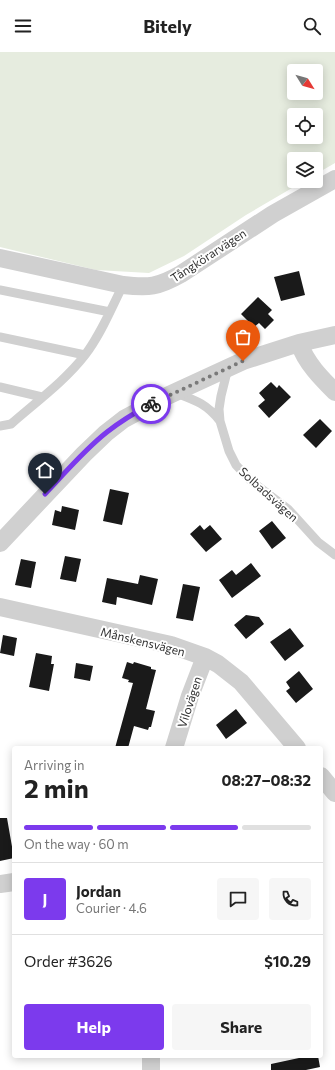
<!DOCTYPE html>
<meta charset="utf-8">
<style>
:root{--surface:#fff;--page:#f6f6f6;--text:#222;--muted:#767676;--line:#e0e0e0;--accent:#7c3aed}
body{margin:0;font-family:Commissioner,sans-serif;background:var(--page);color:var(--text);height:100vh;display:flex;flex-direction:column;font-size:15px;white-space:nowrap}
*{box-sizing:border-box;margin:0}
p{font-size:13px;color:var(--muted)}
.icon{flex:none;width:22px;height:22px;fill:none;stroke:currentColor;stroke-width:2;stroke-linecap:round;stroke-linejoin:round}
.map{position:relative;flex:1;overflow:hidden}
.panel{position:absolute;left:12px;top:694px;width:311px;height:312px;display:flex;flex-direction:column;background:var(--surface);border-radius:4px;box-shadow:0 2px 10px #0003}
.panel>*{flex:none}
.needle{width:26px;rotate:127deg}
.controls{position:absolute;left:287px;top:12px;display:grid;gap:8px}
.controls a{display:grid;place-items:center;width:36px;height:36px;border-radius:4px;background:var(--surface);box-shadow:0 2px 10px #0003;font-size:20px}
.pin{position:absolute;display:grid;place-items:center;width:34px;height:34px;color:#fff;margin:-41px -17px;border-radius:50% 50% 50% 0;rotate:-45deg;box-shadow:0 0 4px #0007}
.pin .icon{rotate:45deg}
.courier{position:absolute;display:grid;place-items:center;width:40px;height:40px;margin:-20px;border:3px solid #7c3aed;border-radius:50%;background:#fff;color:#222;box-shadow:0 1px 5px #0007}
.overview em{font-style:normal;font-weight:700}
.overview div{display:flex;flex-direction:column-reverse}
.overview{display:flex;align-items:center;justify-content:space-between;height:68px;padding:0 12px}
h1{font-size:26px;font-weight:700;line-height:30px}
.bar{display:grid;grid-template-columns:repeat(4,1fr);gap:6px 4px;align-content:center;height:48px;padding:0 12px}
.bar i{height:5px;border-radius:3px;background:var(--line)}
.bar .current{background:var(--accent)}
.bar p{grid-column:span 4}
.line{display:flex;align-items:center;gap:10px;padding:0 12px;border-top:1px solid var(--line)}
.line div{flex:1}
.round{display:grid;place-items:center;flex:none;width:42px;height:42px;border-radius:4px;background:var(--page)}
.button{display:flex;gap:8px;margin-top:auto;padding:8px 12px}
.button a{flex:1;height:46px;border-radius:4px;background:var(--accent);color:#fff;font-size:16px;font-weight:700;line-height:46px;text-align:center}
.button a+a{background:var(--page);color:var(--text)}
header{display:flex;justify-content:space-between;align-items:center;height:52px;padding:0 12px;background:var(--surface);font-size:18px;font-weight:700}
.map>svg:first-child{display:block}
.green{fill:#e6ecdf;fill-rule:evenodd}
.building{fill:#1a1a1a}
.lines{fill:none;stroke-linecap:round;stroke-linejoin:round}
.lane{stroke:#d0d0d0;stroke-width:9}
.street{stroke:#d0d0d0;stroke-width:18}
.done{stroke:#7a7a7a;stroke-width:4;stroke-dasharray:0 7.2}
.route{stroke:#7c3aed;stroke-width:5}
.labels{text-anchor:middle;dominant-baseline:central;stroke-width:4;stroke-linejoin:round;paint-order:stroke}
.street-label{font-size:12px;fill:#333;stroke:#fff}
</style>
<header><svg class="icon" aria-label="menu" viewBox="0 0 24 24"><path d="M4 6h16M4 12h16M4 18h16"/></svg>Bitely<svg class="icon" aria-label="search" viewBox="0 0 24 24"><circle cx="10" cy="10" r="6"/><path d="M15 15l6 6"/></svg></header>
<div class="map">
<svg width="335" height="1018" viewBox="0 0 335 1018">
<rect width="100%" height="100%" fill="#fff"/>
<path class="green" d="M0,0H335V111L316,122V107H294V129H304L246,163L184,204L149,221L96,218L0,195ZM294,19H316V41H294ZM294,63H316V85H294Z"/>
<path class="building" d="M299,219L305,243L281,249L274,225Z
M258,245L272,258L268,262L274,268L265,277L259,271L254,275L241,262Z
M271,330L277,336L279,333L291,345L269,366L258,354L265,348L259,341Z
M320,367L332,379L316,396L303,383Z
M110,437L129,441L122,473L103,469Z
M62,454L79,458L75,478L52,473L55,458L61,460Z
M272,469L286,486L272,497L259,479Z
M200,473L204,478L210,473L222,487L206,500L190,482Z
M65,504L81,507L76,530L60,527Z
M21,507L36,510L31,536L15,533Z
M251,511L261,524L232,546L219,528L232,518L236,523Z
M140,523L158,527L152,553L117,545L116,553L102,550L107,526L138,532Z
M183,532L200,535L193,569L176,566Z
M246,563L259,565L264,572L246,587L234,573Z
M290,576L304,594L285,609L270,590Z
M3,583L17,586L14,604L0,601Z
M36,601L52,604L51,612H54L49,639L29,635Z
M127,610L133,612L134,610L151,615V617L156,618L146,657L155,659L151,675H149L148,678L134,674L128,696H115L133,631L128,630L129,628L122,626Z
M76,611L93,614L90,629L74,626Z
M299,619L313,637L296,651L286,639L290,636L286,630Z
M236,657L247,671L226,687L216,673Z
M0,766H7L14,806L0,809Z
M298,1004H318L320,1015L306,1018H271V1012L299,1006Z"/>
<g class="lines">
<path class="lane" d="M0,238L110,260
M0,285L85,303
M228,316L221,344L219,357L220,369L229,399L236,413L250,428L288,457L318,490L335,503
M0,335L42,345
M176,341C195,348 207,352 220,369
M0,374L11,372C36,350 65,329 85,303C101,282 111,257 123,233"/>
<path class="street" d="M0,206L123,233C149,236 158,235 181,222L273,162L335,127
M299,291C306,311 321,326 335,340
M0,491L84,402L106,381L124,367L167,344L243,309L299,291L335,283
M0,555L171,593L205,605L218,612L241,630L297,696
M174,696L190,644L205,605
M321,724L335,741
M0,832L14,830
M151,1004V1018"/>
</g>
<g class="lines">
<path class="done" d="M151,352L243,309"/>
<path class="route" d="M45,442C65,421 84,398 107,380C121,369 136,360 151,352"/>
</g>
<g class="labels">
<g class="street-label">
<text transform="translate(208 203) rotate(-33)">Tångkörarvägen</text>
<text transform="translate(269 442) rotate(42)">Solbadsvägen</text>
<text transform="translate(143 589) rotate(14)">Månskensvägen</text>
<text transform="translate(189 650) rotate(-72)">Vilovägen</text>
</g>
</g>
</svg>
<div class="controls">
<a><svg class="needle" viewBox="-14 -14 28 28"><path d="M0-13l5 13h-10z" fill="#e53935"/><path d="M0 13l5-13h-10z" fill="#767676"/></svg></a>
<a><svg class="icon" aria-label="locate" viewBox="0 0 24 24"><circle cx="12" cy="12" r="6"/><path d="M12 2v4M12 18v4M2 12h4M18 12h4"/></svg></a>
<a><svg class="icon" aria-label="layers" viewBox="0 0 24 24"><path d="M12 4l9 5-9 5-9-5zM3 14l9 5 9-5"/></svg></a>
</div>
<div class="pin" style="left:243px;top:309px;background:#ea580c"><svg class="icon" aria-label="bag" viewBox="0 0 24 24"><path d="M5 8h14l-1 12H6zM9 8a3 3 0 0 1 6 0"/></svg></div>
<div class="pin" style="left:45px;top:442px;background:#1f2937"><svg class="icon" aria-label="home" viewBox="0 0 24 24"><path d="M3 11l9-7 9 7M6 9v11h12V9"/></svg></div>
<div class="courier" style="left:151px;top:352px"><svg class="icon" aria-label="bike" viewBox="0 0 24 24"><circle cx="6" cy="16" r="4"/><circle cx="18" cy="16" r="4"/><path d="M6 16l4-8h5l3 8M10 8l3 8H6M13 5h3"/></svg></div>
<section class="panel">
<div class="overview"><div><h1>2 min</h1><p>Arriving in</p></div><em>08:27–08:32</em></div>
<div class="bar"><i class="current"></i><i class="current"></i><i class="current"></i><i></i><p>On the way · 60 m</p></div>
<div class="line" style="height:72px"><b class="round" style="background:var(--accent);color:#fff">J</b><div><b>Jordan</b><p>Courier · 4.6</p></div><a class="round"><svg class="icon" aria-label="chat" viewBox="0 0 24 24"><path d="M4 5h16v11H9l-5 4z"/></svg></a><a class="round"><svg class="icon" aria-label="phone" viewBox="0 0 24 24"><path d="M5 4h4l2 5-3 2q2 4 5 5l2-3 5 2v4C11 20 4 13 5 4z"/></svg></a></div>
<div class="line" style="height:52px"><div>Order #3626</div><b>$10.29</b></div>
<div class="button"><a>Help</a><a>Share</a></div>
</section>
</div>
